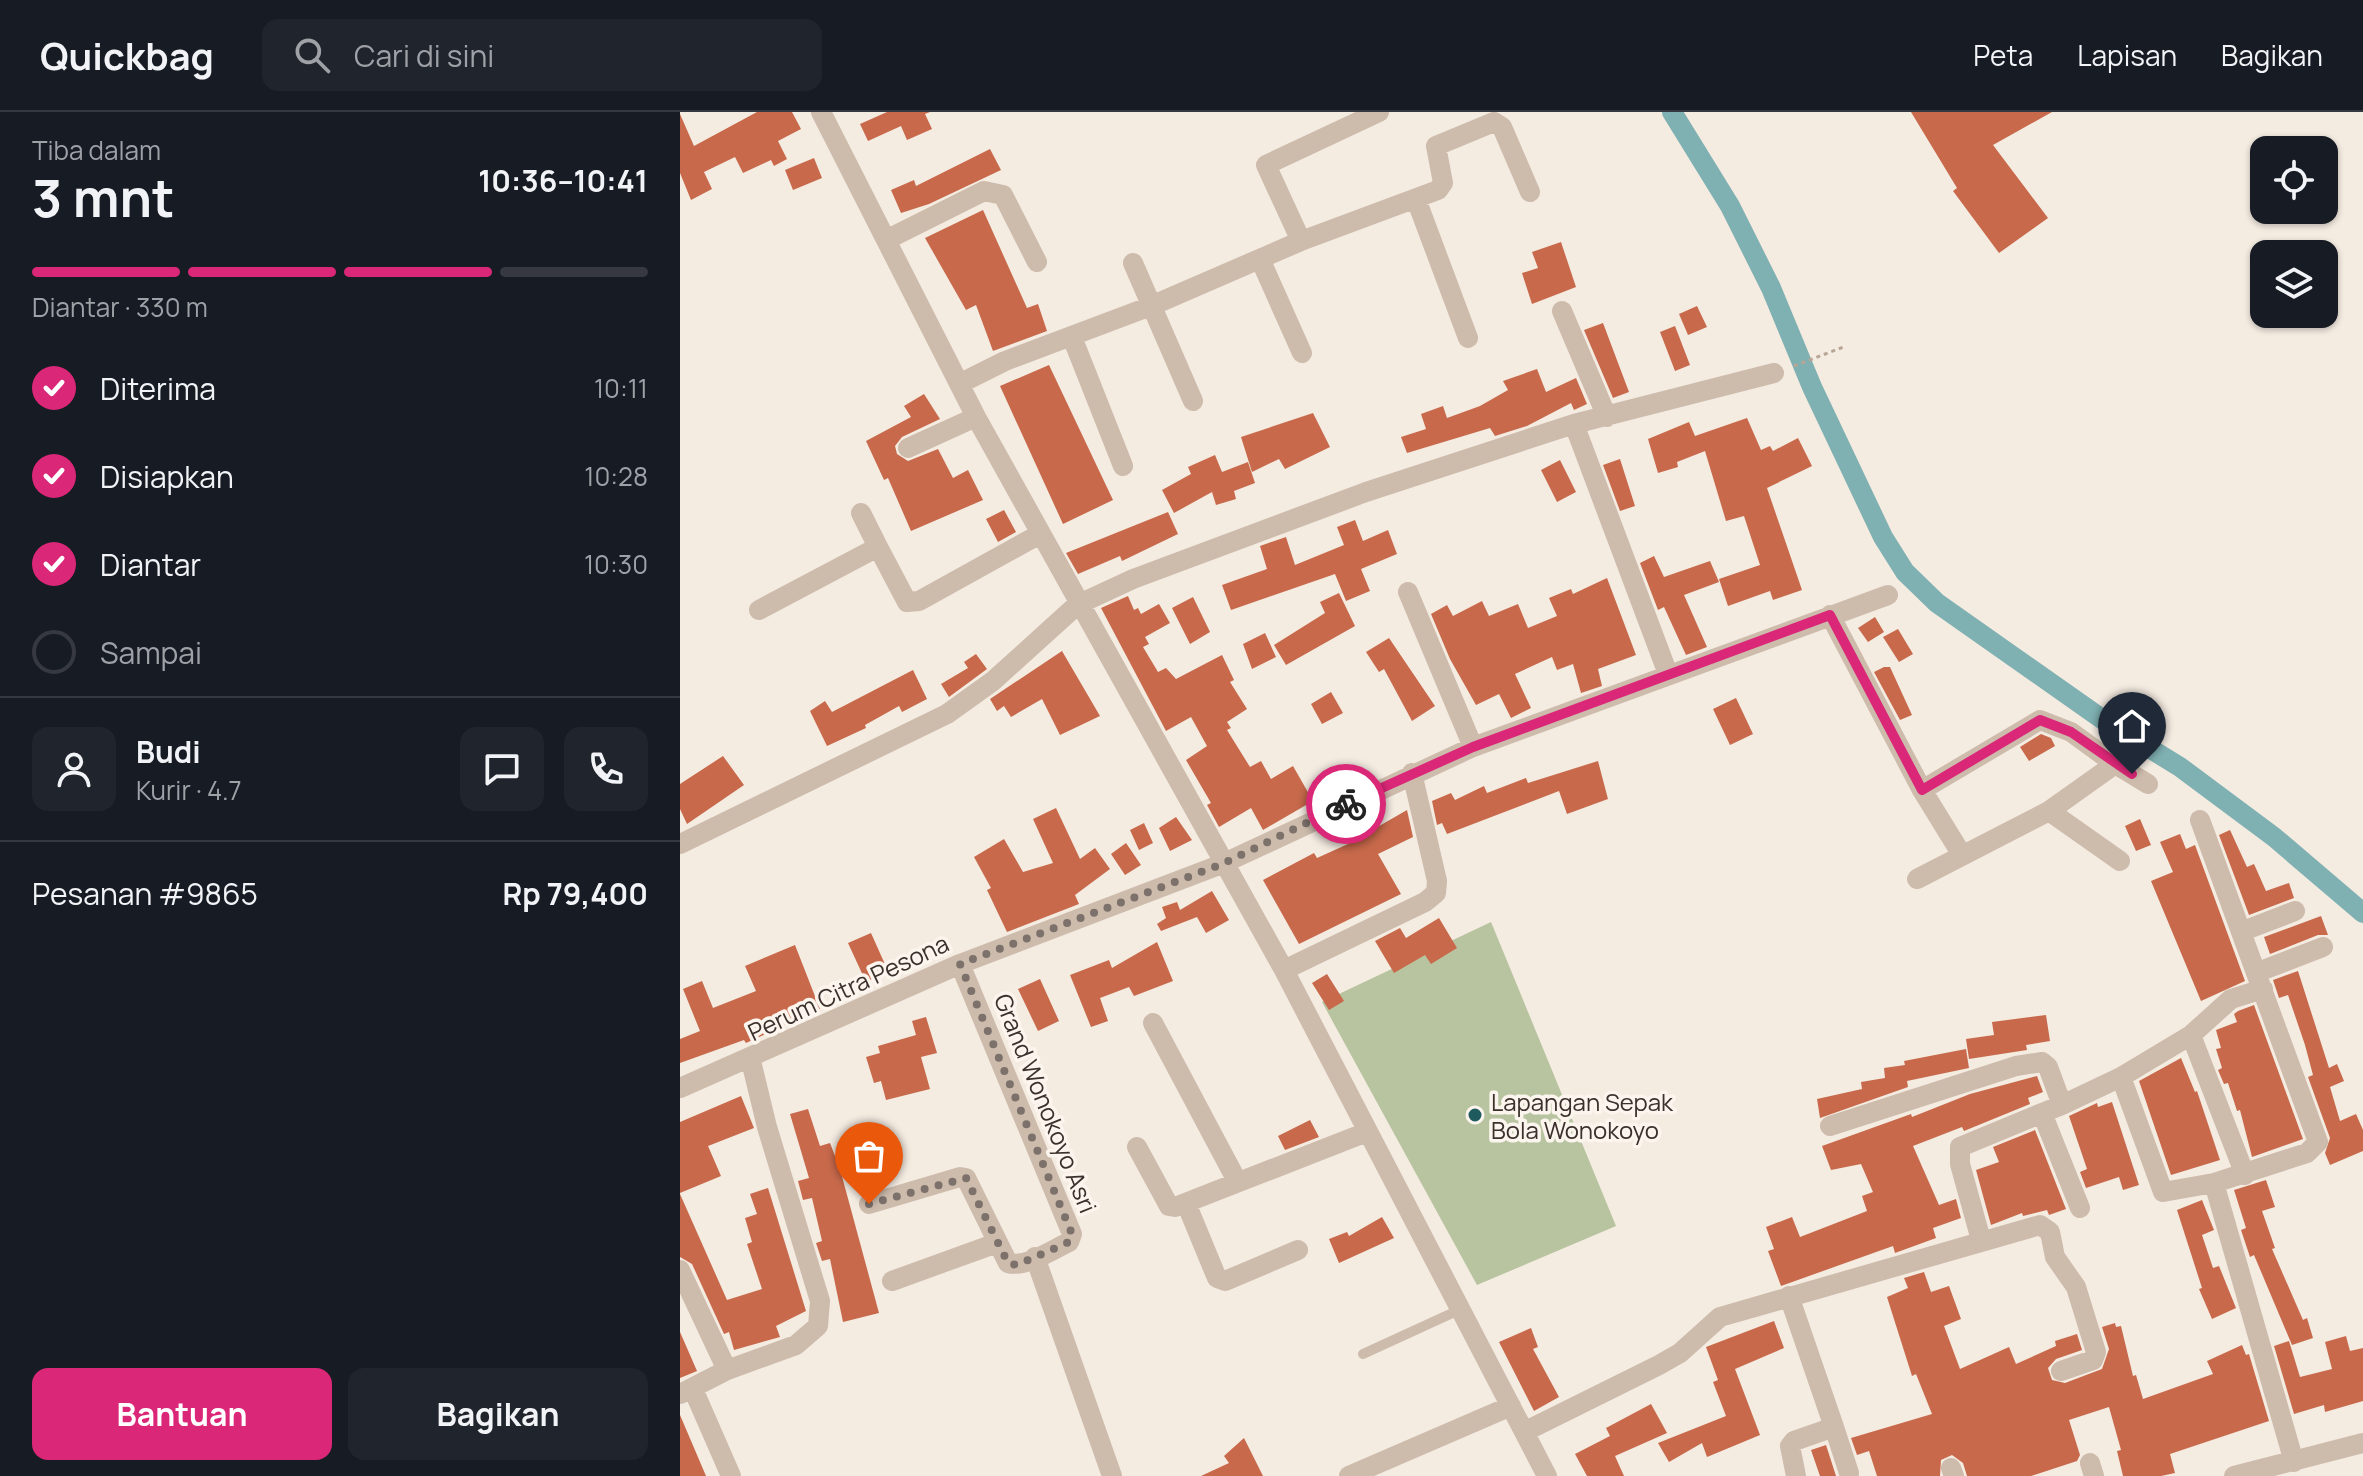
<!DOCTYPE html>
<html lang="id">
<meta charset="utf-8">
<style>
:root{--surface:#171b24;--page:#20242c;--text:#f1f3f6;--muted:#9ea1a6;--line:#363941;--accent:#db2777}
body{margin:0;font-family:Manrope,sans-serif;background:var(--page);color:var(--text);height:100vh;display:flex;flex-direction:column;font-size:30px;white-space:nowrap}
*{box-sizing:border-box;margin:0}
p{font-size:26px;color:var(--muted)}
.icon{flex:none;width:44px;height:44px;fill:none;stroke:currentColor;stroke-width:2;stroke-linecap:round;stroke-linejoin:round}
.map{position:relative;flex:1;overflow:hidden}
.panel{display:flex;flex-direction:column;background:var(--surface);width:680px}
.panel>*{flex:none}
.controls{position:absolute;left:1570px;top:24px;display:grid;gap:16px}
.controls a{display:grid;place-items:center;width:88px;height:88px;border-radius:16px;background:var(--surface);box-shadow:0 2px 6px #0004;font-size:40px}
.pin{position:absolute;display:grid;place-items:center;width:68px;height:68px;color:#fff;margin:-82px -34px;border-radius:50% 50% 50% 0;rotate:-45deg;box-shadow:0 0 8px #0007}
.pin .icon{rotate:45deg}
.courier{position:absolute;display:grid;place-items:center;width:80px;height:80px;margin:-40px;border:6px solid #db2777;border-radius:50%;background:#fff;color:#222;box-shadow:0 2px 10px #0007}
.summary em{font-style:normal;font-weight:700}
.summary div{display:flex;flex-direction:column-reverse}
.summary{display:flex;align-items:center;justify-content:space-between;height:136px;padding:0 32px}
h1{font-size:52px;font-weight:700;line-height:60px}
.bar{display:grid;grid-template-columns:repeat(4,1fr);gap:12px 8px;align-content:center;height:96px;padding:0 32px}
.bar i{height:10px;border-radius:6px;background:var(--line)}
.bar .current{background:var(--accent)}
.bar p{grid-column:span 4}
.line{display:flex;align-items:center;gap:20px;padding:0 32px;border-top:2px solid var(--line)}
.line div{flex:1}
.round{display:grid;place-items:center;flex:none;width:84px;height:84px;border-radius:16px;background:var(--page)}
ol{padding:0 32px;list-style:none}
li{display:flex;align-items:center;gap:24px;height:88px}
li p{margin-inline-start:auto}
li .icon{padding:8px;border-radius:50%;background:var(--accent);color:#fff;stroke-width:4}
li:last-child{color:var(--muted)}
li i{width:44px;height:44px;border:4px solid var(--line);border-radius:50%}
.primary-button{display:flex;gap:16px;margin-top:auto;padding:16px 32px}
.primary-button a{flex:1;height:92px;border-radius:16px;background:var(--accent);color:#fff;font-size:32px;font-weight:700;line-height:92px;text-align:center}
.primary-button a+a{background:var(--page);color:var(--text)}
header{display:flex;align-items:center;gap:48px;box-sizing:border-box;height:112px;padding:0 40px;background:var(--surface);border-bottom:2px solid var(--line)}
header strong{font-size:38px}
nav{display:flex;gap:44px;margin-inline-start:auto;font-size:28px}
.search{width:560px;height:72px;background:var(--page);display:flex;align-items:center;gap:20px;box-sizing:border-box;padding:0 28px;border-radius:16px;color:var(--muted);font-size:30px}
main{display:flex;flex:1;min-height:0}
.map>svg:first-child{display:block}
.green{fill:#b8c4a0}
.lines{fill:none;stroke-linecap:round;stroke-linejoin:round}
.canal{stroke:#7fb0b2;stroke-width:20}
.building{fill:#c8694b}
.path{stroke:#b9a596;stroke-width:3;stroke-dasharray:4 4;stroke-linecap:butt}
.lane{stroke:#cdbbac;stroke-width:10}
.street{stroke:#cdbbac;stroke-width:20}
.done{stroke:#7c716b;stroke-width:8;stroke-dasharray:0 14.4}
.route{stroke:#db2777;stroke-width:10}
.poi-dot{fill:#1f5a5e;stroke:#fbf5ee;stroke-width:3}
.labels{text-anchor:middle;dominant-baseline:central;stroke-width:7;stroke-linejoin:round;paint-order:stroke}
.street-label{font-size:24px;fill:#3b302b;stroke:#fbf5ee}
.poi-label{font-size:24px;fill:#3b302b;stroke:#fbf5ee;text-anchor:start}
</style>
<header>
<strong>Quickbag</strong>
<div class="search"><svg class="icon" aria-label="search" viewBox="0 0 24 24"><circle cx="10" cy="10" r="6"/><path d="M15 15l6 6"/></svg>Cari di sini</div>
<nav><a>Peta</a><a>Lapisan</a><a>Bagikan</a></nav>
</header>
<main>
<section class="panel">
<div class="summary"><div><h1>3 mnt</h1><p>Tiba dalam</p></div><em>10:36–10:41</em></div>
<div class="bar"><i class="current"></i><i class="current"></i><i class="current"></i><i></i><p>Diantar · 330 m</p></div>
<ol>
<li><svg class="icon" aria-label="check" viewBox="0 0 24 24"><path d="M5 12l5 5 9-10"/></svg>Diterima<p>10:11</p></li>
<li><svg class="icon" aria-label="check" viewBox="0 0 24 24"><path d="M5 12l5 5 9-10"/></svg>Disiapkan<p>10:28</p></li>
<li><svg class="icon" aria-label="check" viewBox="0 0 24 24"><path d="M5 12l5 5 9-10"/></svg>Diantar<p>10:30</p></li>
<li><i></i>Sampai</li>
</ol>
<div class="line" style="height:144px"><a class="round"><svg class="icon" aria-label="person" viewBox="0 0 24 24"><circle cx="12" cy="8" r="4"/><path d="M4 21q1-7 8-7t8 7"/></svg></a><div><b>Budi</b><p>Kurir · 4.7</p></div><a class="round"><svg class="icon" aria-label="chat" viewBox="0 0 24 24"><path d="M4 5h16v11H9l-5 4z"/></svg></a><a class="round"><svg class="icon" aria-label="phone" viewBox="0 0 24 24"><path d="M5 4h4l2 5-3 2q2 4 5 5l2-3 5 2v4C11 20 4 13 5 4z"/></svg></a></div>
<div class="line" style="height:104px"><div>Pesanan #9865</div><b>Rp 79,400</b></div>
<div class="primary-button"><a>Bantuan</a><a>Bagikan</a></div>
</section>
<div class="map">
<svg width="1683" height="1364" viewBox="0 0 1683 1364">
<rect width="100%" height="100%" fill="#f4ebe1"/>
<path class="green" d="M811,810L936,1114L797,1173L642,890Z"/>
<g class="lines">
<path class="canal" d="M992,0L1050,94L1091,176L1132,275L1203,425L1225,460L1257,491L1422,607L1500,655L1594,725L1683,801"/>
</g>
<path class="building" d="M77,0H112L121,17L98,29L107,47L94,54L91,48L63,61L55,45L24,60L32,77L11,88L0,61V2L14,34Z
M207,0H250L245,2L252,17L227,28L221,14L188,29L180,12Z
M1231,0H1372L1313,33L1368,106L1319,141L1273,79L1277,76Z
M310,37L321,58L249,92L221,101L211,78L234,68L236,74Z
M134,46L142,66L113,78L105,58Z
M303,98L347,196L358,192L367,219L313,239L296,193L286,198L245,126Z
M881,130L896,175L852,192L842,161L858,156L852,140Z
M1017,194L1027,215L1008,223L999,202Z
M923,211L949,280L933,286L904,218Z
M995,214L1010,253L995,259L980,220Z
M369,253L433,388L383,412L320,274Z
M857,257L866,280L896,266L907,292L894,298L891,291L847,314L815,324L810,316L727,341L721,325L746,317L741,302L763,294L767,306L800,294L828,278L823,269Z
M244,282L260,307L222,325L215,334L217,342L228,349L258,337L273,366L288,358L303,388L231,419L208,366L204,368L186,329L231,305L224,294Z
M633,301L650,335L605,357L599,347L572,360L561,325Z
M1067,306L1081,338L1090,334L1093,339L1118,326L1132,354L1087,376L1122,478L1093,488L1090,479L1048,494L1039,467L1080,453L1064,404L1046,409L1025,339L997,350L998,355L978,361L968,327L1009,310L1015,324Z
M535,343L542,360L568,350L575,371L554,379L556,387L536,393L532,380L494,401L482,378L511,362L508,355Z
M940,347L955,394L940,399L923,353Z
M880,348L896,380L877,390L861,358Z
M324,398L336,420L318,430L306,407Z
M488,400L498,422L442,449L440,444L398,462L386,441Z
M675,408L683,429L708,418L717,442L681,457L690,479L666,489L655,462L551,498L542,473L587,457L580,434L606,425L615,453L664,433L657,415Z
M974,444L984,465L1030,449L1039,470L1004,483L1027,535L1006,543L984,495L978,498L960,451Z
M927,466L956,543L918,557L922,574L901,581L893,552L877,558L872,545L835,562L851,596L831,606L819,582L796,593L770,547L751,502L767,493L773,504L802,489L809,504L838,492L848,516L877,504L869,486L891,477L893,482Z
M659,481L675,514L606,553L594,533L645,501L640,490Z
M448,484L454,498L458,496L461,502L479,492L490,511L465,525L469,532L463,535L478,560L486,556L496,567L542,543L554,568L550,570L567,597L547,610L551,616L547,618L570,655L581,649L591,667L613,654L633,689L583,718L571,696L539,715L527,693L531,691L506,648L527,634L511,605L486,619L421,496Z
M513,485L530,520L510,532L492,496Z
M1195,505L1204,520L1188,530L1178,516Z
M1218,517L1233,542L1219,550L1203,525Z
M585,521L596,545L572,557L563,532Z
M709,526L755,594L732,609L704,557L699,560L686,540Z
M382,539L420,604L380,623L362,587L331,605L324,594L317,599L310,587Z
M296,542L307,557L269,585L261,572L288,556L284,550Z
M1204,555H1210L1232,603L1220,608L1194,560Z
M233,558L247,587L222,600L219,594L185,613L186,616L147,634L130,599L145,589L152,600Z
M651,580L663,601L642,612L631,592Z
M1056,586L1073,622L1050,633L1033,597Z
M1361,622L1371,626L1375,634L1349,649L1340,635Z
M43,644L64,673L7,712L0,697V672Z
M918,649L928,687L887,702L879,679L767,722L762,711L757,713L752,689L771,681L775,688L804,674L807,681L846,666L848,671Z
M376,696L400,747L415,736L430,757L395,783L399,792L327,820L307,778L311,776L294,745L324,727L343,760L373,751L353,707Z
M727,698L733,725L698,742L721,782L619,832L583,768L634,741L637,746L668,732Z
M496,705L512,728L490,739L479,716Z
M1460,707L1471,733L1456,739L1445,714Z
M464,711L473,731L459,738L450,718Z
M1550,718L1567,755L1574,752L1586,779L1609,771L1614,786L1569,803L1539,723Z
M1500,722L1506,737L1515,733L1565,869L1521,889L1471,769L1493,760L1480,730Z
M446,731L461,753L445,763L431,742Z
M532,779L549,808L526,821L517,805L481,819L477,812L486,806L482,795L497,790L500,798Z
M1641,804L1648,823H1638L1590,842L1584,825Z
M759,806L777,836L751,852L745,843L714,861L695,829L720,816L726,826Z
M191,821L208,859L186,870L168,831Z
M477,830L493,869L454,884L449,875L420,886L428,909L411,915L390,863L429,848L432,856Z
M115,833L140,897L66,931L64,928L0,951V927L20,919L3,877L22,869L33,896L76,879L65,854Z
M1618,859L1649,956L1657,952L1664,969L1650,975L1660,1009L1676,1002L1683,1018V1039L1650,1053L1645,1041L1650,1026L1628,965L1633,963L1625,933L1608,883L1599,886L1593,868Z
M647,862L664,889L649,898L632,871Z
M360,867L379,909L358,919L338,877Z
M1574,893L1623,1027L1572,1045L1560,998L1557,999L1548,971L1544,972L1538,958L1542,956L1536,937L1541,936L1536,918L1557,910L1554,902L1558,899Z
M1366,903L1370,929L1346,933L1347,938L1289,947L1286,927L1314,923L1312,910Z
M246,905L257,941L241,945L250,977L206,988L201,969L194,971L186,945L200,941L198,934L236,923L232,909Z
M1286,937L1289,956L1227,969L1228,975L1140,1006L1137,987L1182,977L1181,970L1205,966L1204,956L1225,953L1224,949Z
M1501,946L1515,980L1517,979L1540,1048L1491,1063L1459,969Z
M1357,964L1363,980L1348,986L1350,992L1284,1019L1282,1015L1233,1034L1259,1093L1276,1087L1281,1106L1253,1116L1256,1126L1215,1141L1213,1134L1101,1174L1088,1139L1094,1137L1086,1115L1112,1105L1120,1125L1187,1099L1182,1084L1193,1080L1181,1052L1151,1058L1142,1034L1231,1002L1232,1005L1290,982Z
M61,984L74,1016L28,1034L41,1064L0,1081V1010Z
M1432,990L1459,1073L1443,1078L1439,1065L1406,1076L1400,1060L1407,1057L1389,1004L1417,991L1418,995Z
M128,997L140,1034L150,1031L160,1057L199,1201L163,1210L150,1147L142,1149L136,1131L142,1129L132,1086L123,1088L118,1069L129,1066L110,1002Z
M630,1008L639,1025L605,1038L598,1024Z
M1355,1018L1386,1097L1369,1103L1367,1098L1343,1104L1342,1101L1311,1113L1296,1058L1319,1050L1313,1035Z
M1586,1068L1595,1095L1582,1099L1595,1136L1592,1137L1623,1208L1627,1206L1633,1226L1612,1233L1574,1143L1570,1145L1561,1118L1566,1116L1554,1078Z
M88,1076L126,1199L96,1214L100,1225L54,1238L49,1220L44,1222L12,1152L0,1145V1082L47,1188L82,1177L67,1132L72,1130L65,1106L77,1102L70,1082Z
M1522,1088L1534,1118L1522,1123L1533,1156L1539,1154L1556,1196L1532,1207L1519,1177L1522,1176L1497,1098Z
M702,1105L714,1126L659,1151L649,1127L667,1120L669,1124Z
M1244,1160L1251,1180L1269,1174L1281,1207L1264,1214L1280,1257L1329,1235L1336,1252L1376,1234L1375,1229L1397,1222L1402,1238L1376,1247L1368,1256L1372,1268L1385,1271L1422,1257L1429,1237L1422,1215L1435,1211L1436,1215L1441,1214L1453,1264L1456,1263L1463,1287L1533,1262L1527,1249L1562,1233L1566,1243L1569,1242L1589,1309L1490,1342L1495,1361L1481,1364H1443L1437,1339L1441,1338L1429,1295L1389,1308L1400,1343L1397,1349L1351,1364H1287L1283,1351L1272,1343L1261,1348L1260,1364H1197L1189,1339L1177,1343L1171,1326L1252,1302L1236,1262L1232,1264L1207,1185L1228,1176L1224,1166Z
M1094,1209L1104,1236L1055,1257L1080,1323L1027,1345L1022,1331L989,1350L978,1331L1046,1304L1033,1270L1038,1268L1026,1235Z
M851,1216L858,1235L853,1237L879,1285L854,1299L819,1230Z
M0,1220L17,1259L0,1266Z
M1666,1224L1670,1239L1683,1236V1289L1645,1300L1644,1293L1614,1302L1594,1234L1609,1229L1620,1265L1652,1257L1645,1230Z
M971,1292L987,1321L935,1344L944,1364H907L895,1342L930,1324L926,1316Z
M0,1303L26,1364H0Z
M564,1326L583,1364H521L549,1351L544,1344Z
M1146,1333L1156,1364H1140L1131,1338Z"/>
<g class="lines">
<path class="path" d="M1114,254L1166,234"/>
<path class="lane" d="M683,1242L779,1198"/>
<path class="street" d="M141,0L296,305L604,858L867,1364
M736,87L788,226
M206,128L304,79L323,83L357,150
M621,129L586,53L699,0
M580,147L622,241
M453,151L513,289
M882,199L927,305
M392,225L443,354
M281,271L325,249L471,194L621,129L758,78L763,71L756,34L814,10L822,15L850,80
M894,312L988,562
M228,336L296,305
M181,401L198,435
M728,480L793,635
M79,498L198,435L227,490L239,489L360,422
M1150,503L1242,678L1282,743
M1242,678L1360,608L1391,620L1435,652
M1369,699L1435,652L1468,672
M1520,708L1638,1030L1627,1041L1534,1071L1614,1350
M0,732L267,602L313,569L397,493L453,467L686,380L894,312L1094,261
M1237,767L1369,699L1440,749
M1563,819L1615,799
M604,858L745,790L756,781L757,769L732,661
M1578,860L1643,835
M473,911L557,1069
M1511,923L1565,1063
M0,976L70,945
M1382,993L1441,965
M1150,1014L1336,954L1362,950L1368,955L1382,993L1362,1001L1400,1096
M457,1035L489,1094L495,1095L687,1020
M1534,1071L1483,1080L1441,965L1511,923L1551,887L1583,877
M506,1091L537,1166L545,1169L618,1138
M189,1092L280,1065L286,1066L328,1151C346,1156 372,1138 389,1130L392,1122L280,852
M1301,1128L1280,1052V1035L1362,1001
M355,1145L432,1364
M0,1158L47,1258
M212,1169L317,1131
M1109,1184L1154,1315L1114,1329L1110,1334L1116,1364
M13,1277L51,1364
M0,1282L47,1258L116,1233L138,1214L140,1189L87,1015L70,945L280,852L542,752L793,635L1208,483
M1154,1315L1169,1361
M844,1320L979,1253L1000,1241L1040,1205L1360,1113L1370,1120L1375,1145L1396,1175L1416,1240L1413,1248L1381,1259
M1410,1351L1414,1364
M1271,1356L1274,1364
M669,1364L831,1294
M1554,1364L1683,1331"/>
</g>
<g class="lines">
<path class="done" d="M189,1092L286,1066L328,1151L337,1153L389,1130L392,1122L280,852L542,752L666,692"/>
<path class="route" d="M666,692L793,635L1150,503L1242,678L1360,608L1391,620L1452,662"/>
</g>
<circle class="poi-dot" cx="795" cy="1003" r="8"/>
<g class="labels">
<g class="street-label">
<text transform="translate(168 875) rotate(-25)">Perum Citra Pesona</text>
<text transform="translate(366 991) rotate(68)">Grand Wonokoyo Asri</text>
</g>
<g class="poi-label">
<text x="811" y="989">Lapangan Sepak<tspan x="811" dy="28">Bola Wonokoyo</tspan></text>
</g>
</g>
</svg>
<div class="controls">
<a><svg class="icon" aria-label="locate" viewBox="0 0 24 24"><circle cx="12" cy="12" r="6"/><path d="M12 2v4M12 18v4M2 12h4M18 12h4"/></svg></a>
<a><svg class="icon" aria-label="layers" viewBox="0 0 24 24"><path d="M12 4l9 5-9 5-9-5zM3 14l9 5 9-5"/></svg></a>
</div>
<div class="pin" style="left:189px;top:1092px;background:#ea580c"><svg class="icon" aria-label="bag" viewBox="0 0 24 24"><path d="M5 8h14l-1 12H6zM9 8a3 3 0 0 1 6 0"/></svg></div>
<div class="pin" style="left:1452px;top:662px;background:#1f2937"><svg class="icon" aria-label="home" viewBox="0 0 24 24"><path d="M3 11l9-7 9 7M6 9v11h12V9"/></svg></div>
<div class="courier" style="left:666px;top:692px"><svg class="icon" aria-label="bike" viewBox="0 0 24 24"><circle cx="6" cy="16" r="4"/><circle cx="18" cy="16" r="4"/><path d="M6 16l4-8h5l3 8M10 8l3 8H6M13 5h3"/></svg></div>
</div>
</main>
